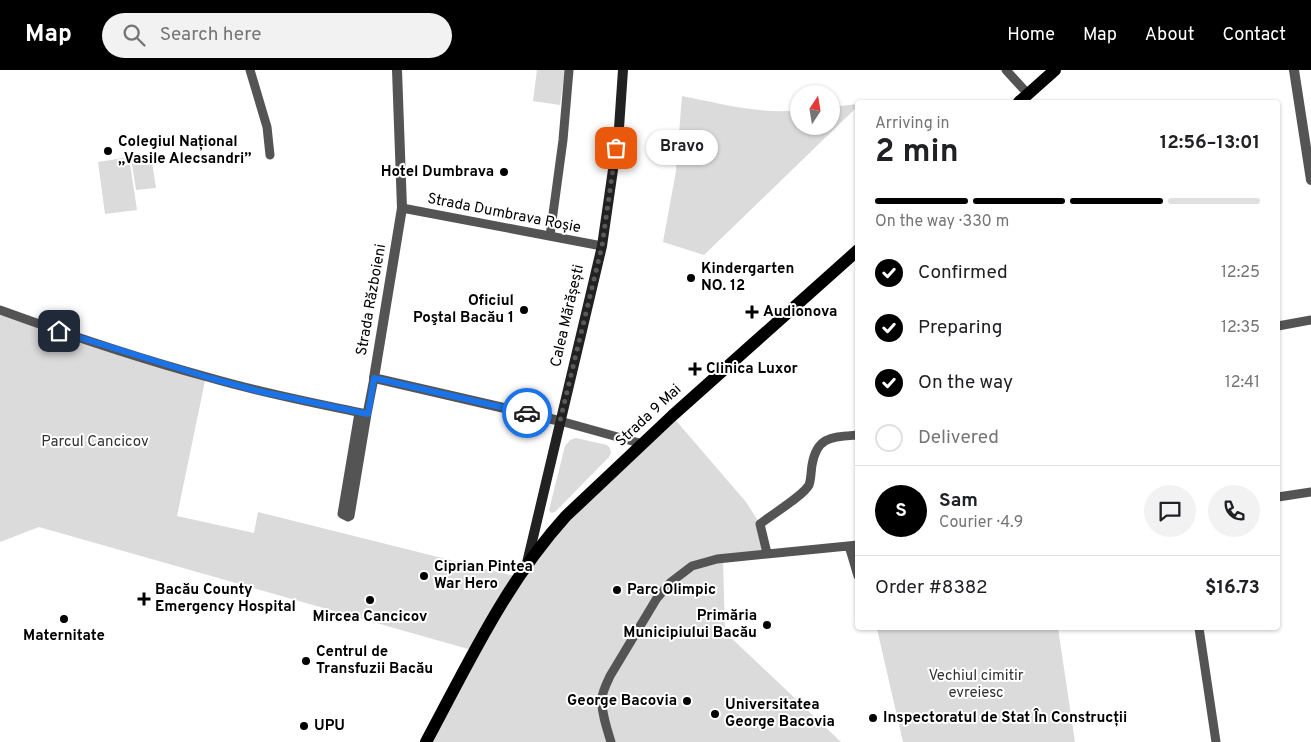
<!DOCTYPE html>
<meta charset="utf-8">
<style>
:root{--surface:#fff;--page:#f2f2f2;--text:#202124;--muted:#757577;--line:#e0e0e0;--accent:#000}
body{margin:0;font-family:Overpass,sans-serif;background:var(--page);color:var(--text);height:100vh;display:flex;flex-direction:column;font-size:19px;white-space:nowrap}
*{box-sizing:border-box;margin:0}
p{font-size:16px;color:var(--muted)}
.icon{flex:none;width:28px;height:28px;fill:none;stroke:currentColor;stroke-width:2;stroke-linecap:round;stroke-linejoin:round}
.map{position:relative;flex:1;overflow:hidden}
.details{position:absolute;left:855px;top:30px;width:425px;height:530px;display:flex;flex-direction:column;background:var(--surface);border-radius:5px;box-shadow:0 1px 4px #0004}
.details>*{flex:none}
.needle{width:32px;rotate:12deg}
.fabs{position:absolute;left:790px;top:15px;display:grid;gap:10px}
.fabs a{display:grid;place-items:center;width:50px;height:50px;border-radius:50%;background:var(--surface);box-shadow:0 1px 4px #0004;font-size:25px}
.pin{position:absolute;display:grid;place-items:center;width:42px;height:42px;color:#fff;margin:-21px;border-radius:10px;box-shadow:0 2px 8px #0006}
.courier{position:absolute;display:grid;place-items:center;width:50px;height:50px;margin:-25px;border:4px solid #1a73e8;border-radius:50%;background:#fff;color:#222;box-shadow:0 1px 6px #0007}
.bubble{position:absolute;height:35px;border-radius:18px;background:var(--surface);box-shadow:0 1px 4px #0004;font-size:16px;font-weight:700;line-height:35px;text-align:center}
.overview em{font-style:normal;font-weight:700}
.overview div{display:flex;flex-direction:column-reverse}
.overview{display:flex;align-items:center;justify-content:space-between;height:85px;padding:0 20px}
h1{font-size:32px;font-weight:700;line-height:38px}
.bar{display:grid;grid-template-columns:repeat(4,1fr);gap:8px 5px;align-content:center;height:60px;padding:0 20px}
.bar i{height:6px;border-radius:4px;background:var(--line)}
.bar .active{background:var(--accent)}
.bar p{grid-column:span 4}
.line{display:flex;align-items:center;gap:12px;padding:0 20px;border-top:1px solid var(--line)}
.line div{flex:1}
.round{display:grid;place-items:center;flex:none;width:52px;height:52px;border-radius:26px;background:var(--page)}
ol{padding:0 20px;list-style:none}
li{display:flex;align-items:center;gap:15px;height:55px}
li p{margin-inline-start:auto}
li .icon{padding:5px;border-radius:50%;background:var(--accent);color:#fff;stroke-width:4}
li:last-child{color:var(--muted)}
li i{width:28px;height:28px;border:2px solid var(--line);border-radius:50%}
header{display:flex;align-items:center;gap:30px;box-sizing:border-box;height:70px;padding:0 25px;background:var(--accent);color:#fff}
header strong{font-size:24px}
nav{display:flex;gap:28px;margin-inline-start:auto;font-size:18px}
.search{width:350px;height:45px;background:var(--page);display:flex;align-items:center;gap:12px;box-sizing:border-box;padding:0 18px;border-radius:28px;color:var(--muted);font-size:19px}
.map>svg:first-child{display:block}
.green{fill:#dbdbdb}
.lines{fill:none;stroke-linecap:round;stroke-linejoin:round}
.minor{stroke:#545454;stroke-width:9}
.tertiary{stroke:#545454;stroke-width:10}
.secondary{stroke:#212121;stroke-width:10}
.primary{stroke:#000;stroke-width:12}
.done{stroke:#595959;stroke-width:5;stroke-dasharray:0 9}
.route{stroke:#1a73e8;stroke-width:6}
.poi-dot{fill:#000;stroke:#fff;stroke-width:2}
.labels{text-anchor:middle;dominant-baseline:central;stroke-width:4;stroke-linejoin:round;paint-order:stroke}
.poi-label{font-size:15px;font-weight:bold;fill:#000;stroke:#fff;text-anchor:start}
.street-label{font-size:15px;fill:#000;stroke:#fff}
.park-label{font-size:15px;fill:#323232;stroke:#fff}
</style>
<header>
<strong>Map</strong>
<div class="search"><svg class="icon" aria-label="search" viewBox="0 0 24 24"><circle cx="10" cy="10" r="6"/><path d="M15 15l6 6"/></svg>Search here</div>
<nav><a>Home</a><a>Map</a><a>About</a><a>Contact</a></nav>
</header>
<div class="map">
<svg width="1311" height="672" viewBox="0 0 1311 672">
<rect width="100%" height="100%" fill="#fff"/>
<path class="green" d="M537,0H565L560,35L533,31Z
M682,26C718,33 763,45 799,40V56H831V37L857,34V37L704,185L663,172L676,101Z
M151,85L156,118L136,120L131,88Z
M129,87L137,140L105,144L98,92Z
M0,240L206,306L177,446L254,463L258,442L518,507L550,465L672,346L746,432L760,454L767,483L723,488L725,562L841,672H426L475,581L39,457L0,472Z
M576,368L607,375L610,378L611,383L609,387L555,442L551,443L549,440L565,376L570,370Z
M883,558H1058L1075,672H903L877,559Z"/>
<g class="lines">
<path class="minor" d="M250,0L267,57L270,85
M1006,0L1028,24
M402,138L602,176
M550,166L563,70L569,0
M0,240C69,265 140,289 211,308C262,323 315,333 367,344L374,308
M1278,256L1311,250
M359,343L342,444L348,447L350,446L367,344
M560,351L643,374
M1278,427L1311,422
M849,476L858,506
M767,483L760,454C771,445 803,426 809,415C811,410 811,401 812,395C817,366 832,367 858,365
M1199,558L1216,672
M611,672C607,659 601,642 602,628C603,620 607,613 610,606L657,528L671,512L692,496L717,489L858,475"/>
<path class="tertiary" d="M397,0L402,138L374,308L560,351
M1294,0L1311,110"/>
<path class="secondary" d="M527,493L602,176L619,58L623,0"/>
<path class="primary" d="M1019,32L1055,0
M426,672C468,594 506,512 566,446L672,346L858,180"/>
</g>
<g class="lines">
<path class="done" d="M527,343L560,351L602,176L616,78"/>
<path class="route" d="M59,261L210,308L258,321L368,344L374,308L527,343"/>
</g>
<g class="poi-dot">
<circle cx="108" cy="81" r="5"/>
<circle cx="504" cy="102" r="5"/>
<circle cx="691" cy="208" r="5"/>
<circle cx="524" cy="240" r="5"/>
<path d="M749.5 234.5h5v5h5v5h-5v5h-5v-5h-5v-5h5z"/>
<path d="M692.5 291.5h5v5h5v5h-5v5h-5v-5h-5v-5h5z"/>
<circle cx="424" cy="506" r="5"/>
<circle cx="617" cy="520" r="5"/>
<path d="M141.5 521.5h5v5h5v5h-5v5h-5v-5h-5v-5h5z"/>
<circle cx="370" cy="530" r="5"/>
<circle cx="64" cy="549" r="5"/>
<circle cx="767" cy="555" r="5"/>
<circle cx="306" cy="591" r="5"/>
<circle cx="687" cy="631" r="5"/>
<circle cx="715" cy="644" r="5"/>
<circle cx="873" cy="648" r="5"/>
<circle cx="304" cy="656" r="5"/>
</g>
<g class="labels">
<g class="poi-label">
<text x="118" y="72">Colegiul Național<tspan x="118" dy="17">„Vasile Alecsandri”</tspan></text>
<text x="494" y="102" text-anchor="end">Hotel Dumbrava</text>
<text x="701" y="199">Kindergarten<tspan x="701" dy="17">NO. 12</tspan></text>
<text x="514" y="231" text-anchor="end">Oficiul<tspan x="514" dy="17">Poştal Bacău 1</tspan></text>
<text x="763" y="242">Audionova</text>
<text x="706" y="299">Clinica Luxor</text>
<text x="434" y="497">Ciprian Pintea<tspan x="434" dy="17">War Hero</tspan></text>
<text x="155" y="520">Bacău County<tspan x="155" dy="17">Emergency Hospital</tspan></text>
<text x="627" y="520">Parc Olimpic</text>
<text x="757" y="546" text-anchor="end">Primăria<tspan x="757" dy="17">Municipiului Bacău</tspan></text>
<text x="370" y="547" text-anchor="middle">Mircea Cancicov</text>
<text x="64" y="566" text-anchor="middle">Maternitate</text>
<text x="316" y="582">Centrul de<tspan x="316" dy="17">Transfuzii Bacău</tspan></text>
<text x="677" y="631" text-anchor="end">George Bacovia</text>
<text x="725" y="635">Universitatea<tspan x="725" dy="17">George Bacovia</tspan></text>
<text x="883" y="648">Inspectoratul de Stat În Construcții</text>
<text x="314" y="656">UPU</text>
</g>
<g class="street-label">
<text transform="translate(504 144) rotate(11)">Strada Dumbrava Roșie</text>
<text transform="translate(372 230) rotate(-80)">Strada Războieni</text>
<text transform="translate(568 246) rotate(-77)">Calea Mărășești</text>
<text transform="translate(649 346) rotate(-43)">Strada 9 Mai</text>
</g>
<g class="park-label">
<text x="95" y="372">Parcul Cancicov</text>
<text x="976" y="606">Vechiul cimitir<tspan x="976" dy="17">evreiesc</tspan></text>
</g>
</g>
</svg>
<div class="fabs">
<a><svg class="needle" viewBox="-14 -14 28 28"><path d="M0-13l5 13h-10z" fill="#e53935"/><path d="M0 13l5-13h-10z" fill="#757577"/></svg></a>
</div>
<div class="pin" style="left:616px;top:78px;background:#ea580c"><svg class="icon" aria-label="bag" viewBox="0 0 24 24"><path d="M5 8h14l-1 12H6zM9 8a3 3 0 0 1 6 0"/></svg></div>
<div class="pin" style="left:59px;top:261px;background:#1f2937"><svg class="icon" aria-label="home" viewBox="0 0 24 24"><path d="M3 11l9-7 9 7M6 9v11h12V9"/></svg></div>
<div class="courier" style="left:527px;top:343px"><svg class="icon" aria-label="car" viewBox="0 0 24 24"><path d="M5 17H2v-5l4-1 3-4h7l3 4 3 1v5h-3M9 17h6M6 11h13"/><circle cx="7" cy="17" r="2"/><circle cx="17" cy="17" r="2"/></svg></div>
<div class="bubble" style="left:646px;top:60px;width:72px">Bravo</div>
<section class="details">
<div class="overview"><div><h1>2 min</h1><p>Arriving in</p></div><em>12:56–13:01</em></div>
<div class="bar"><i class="active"></i><i class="active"></i><i class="active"></i><i></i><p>On the way · 330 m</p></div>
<ol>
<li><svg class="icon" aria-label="check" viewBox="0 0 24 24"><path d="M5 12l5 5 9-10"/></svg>Confirmed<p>12:25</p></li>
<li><svg class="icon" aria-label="check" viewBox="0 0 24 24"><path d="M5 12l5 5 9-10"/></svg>Preparing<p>12:35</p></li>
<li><svg class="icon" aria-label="check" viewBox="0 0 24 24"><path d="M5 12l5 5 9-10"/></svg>On the way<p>12:41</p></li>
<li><i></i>Delivered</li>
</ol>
<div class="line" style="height:90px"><b class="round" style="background:var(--accent);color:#fff">S</b><div><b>Sam</b><p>Courier · 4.9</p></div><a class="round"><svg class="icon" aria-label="chat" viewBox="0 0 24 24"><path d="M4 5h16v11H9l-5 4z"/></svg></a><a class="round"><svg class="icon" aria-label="phone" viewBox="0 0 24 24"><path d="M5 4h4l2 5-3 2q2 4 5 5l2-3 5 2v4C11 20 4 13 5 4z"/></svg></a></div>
<div class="line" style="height:65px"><div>Order #8382</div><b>$16.73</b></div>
</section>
</div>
